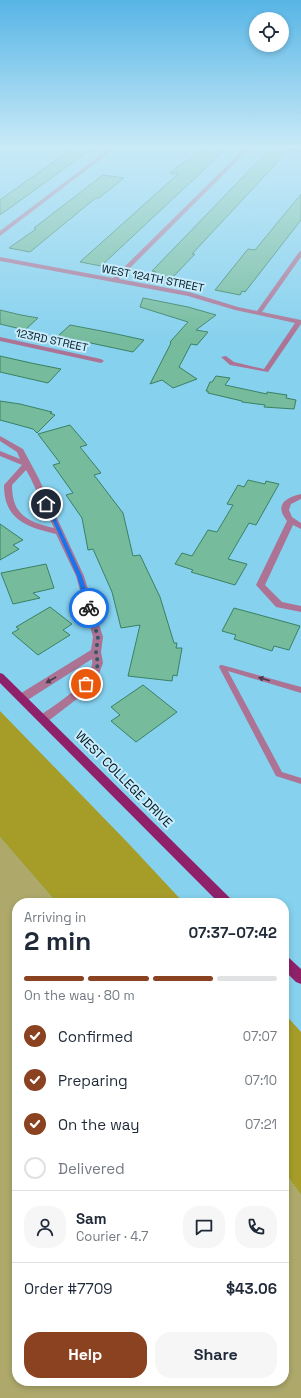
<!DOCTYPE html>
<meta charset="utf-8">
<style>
:root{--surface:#fff;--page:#f6f6f7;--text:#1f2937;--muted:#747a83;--line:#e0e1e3;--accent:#8a4220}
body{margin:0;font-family:"Space Grotesk",sans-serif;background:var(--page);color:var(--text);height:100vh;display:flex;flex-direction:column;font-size:15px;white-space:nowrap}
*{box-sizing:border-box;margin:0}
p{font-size:13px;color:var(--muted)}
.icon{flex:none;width:22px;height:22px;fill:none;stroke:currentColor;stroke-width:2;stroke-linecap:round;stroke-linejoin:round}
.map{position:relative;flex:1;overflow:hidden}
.sheet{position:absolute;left:12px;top:898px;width:277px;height:488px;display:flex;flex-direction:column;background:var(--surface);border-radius:16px;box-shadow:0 2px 6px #0003}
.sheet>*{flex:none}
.buttons{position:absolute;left:249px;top:12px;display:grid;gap:8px}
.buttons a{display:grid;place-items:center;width:40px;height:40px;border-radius:50%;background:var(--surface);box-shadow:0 2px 6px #0003;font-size:20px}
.pin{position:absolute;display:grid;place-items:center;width:34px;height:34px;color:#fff;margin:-17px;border:2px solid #fff;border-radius:50%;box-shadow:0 1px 4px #0007}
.courier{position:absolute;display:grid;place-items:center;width:40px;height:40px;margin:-20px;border:3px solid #1a73e8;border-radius:50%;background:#fff;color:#222;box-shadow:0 1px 5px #0007}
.overview em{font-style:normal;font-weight:800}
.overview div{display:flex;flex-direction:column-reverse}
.overview{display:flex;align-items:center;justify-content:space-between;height:68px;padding:0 12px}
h1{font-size:26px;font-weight:800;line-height:30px}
.bar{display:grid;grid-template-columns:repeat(4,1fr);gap:6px 4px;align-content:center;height:48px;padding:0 12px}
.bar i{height:5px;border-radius:3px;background:var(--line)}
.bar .active{background:var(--accent)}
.bar p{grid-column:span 4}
.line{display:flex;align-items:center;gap:10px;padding:0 12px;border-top:1px solid var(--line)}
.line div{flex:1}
.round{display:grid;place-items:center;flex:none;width:42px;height:42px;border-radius:16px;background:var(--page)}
ol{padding:0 12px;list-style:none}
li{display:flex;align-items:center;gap:12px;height:44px}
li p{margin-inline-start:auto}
li .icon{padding:4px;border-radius:50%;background:var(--accent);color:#fff;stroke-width:4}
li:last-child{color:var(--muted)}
li i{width:22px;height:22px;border:2px solid var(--line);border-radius:50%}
.button{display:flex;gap:8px;margin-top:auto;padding:8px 12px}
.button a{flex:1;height:46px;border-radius:16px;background:var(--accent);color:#fff;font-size:16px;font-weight:800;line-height:46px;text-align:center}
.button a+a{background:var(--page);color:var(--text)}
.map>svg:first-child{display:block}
.green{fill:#aea96b}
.forest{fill:#a69d29}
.building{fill:#75bb9c;stroke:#3a8164}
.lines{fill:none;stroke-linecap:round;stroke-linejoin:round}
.service{fill:#ad7394;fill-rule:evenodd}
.minor{fill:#ad7394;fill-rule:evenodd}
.primary{fill:#8e216a;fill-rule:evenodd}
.oneway{fill:#463c4e}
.route{fill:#1a73e8}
.done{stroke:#305868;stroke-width:4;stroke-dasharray:0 7.2}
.labels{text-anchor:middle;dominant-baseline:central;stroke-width:4;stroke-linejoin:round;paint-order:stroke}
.far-street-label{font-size:11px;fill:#011720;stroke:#c8ecfb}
.street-label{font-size:13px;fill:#011720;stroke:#c8ecfb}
</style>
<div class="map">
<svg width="301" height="1398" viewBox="0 0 301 1398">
<rect width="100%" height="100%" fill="#86d1ee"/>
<path class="green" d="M0,837L57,903H17V1381H284V1171L301,1195V1398H0Z"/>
<path class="forest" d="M0,711L129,844L184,903H57L0,837Z
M284,1013L301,1032V1195L284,1171Z"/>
<path class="building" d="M77,145H97L0,215V200Z
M206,146L226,149L101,266L80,262L178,174L170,173L185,161H189Z
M267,152L285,154L192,254H195L171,279L152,276L156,272L152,271Z
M103,175L124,178L99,198H96L87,205L30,252L9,248L36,229L34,228Z
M301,194V220L245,292L242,291L240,295L215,290L248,249L255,250Z
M143,298L188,307L216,315L196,330L208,332L197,345L191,344L179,367L197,379L173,388L162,380L150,384L171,343L170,342L188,322L140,307Z
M0,310L21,315L38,318L25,330L0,324Z
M70,325L112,333L144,340L133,352L58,336Z
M0,356L31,363L61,369L48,383L0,372Z
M216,376L230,378L225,385L267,394V392L287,395L286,398L296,400L294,409L264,407L265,405L242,402V401L208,393V391H206L210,382H212Z
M0,401L20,404L52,412L50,413L55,415L37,433L33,429L0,420Z
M70,425L87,445L80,447L101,473L94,475L123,513L133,556L140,555L160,597L174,643H177L176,648H182L177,676L173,675L172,681L128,676L140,625L121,628L112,592L93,549L88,550L82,518L66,495L73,493L53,465L60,463L38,434Z
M248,480L265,484L266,481L279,484L256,525L249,523L228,559L247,564L235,585L191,572L193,570L175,564L182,553L192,556L208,530L217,532L233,505L227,504L238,485L244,487Z
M0,524L23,540L13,545L19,549L0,560Z
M46,564L54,588L33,593L40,598L13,604L1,573Z
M50,607L72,624L63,630L70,635L38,655L12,633L19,629L16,627Z
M234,608L300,626L289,650L274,646L272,651L234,639L236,635L222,631Z
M143,685L177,712L136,742L111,721L120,715L111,707Z"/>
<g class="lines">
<path class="service" d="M220,665H222L301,687V693L228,671L282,772L301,778V784L276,776L219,667Z"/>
<path class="minor" d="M114,145H119L0,236V231Z
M248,145H253L119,279L189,292L238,307L257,311L299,252L301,251V257L262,312L301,320V324L268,372L230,365L221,357L226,356L234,362L264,369L295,323L235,310L188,296L0,261V257L113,278Z
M260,145H273L301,150V152Z
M0,337L101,359L104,361L101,363L0,341Z
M0,436L23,449L38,477L84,576L103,637L101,652L103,663L97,679L82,695L47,722H39L38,719L39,716C55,705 96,680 92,659L26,701H18L17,698L18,695L91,650L93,637L76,576L56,534C27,527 4,520 4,485L22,465L0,456V451L20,459L17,452L0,441ZM26,470L30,477L54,528C28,522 12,515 12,485Z
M301,494V499L291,504L289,510L292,517L301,523V529L293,525L265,585L282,602L301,606V612L276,607L256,585L287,521C274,505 285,498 301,494Z"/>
<path class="primary" d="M0,673L3,674L231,899L233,903H219L0,683Z
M284,955L288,957L301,969V984L296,982L284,970Z"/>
</g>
<defs><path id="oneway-solid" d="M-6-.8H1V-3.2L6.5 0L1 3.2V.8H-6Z"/></defs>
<g class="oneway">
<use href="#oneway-solid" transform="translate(264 679) rotate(-164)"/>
<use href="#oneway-solid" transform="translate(51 680) rotate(150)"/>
</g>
<linearGradient id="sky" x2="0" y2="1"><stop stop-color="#57b5e6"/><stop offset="0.43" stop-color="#c9eaf7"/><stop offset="1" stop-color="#c9eaf7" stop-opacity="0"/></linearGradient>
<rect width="301" height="341" fill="url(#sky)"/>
<path class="route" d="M45,503L49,504L82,576L92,608L91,609L86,608L77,576Z"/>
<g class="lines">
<path class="done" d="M86,684L94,676L98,664L96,652L98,637L89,608"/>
</g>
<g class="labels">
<g class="far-street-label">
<text transform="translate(153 278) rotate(11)">WEST 124TH STREET</text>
<text transform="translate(52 340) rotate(12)">123RD STREET</text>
</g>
<g class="street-label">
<text transform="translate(124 779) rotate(45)">WEST COLLEGE DRIVE</text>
</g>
</g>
</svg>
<div class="buttons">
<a><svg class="icon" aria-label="locate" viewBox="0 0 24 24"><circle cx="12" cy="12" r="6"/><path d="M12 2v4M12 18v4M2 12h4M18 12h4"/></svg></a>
</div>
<div class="pin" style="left:86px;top:684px;background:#ea580c"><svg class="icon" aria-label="bag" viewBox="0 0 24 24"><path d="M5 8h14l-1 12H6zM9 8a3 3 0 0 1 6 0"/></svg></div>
<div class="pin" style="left:46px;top:504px;background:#1f2937"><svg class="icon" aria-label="home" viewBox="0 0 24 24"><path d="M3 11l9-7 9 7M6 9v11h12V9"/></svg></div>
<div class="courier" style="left:89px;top:608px"><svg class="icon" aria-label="bike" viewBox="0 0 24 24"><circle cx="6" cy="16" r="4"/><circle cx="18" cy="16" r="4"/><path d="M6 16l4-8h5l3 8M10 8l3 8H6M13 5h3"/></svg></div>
<section class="sheet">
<div class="overview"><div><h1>2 min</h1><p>Arriving in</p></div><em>07:37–07:42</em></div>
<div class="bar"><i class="active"></i><i class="active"></i><i class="active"></i><i></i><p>On the way · 80 m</p></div>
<ol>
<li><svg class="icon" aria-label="check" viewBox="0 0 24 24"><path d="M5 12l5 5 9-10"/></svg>Confirmed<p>07:07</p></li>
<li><svg class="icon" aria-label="check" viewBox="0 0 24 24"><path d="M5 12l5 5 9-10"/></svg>Preparing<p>07:10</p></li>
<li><svg class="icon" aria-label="check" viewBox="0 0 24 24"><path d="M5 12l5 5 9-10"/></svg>On the way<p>07:21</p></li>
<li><i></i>Delivered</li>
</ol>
<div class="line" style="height:72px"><a class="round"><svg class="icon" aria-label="person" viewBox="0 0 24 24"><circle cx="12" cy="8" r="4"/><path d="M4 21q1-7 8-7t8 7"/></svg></a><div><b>Sam</b><p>Courier · 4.7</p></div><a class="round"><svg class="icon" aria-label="chat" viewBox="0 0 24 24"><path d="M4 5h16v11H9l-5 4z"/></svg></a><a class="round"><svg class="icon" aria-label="phone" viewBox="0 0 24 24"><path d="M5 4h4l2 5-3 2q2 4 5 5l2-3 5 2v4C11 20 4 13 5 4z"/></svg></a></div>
<div class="line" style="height:52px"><div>Order #7709</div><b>$43.06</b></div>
<div class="button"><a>Help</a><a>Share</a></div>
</section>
</div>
